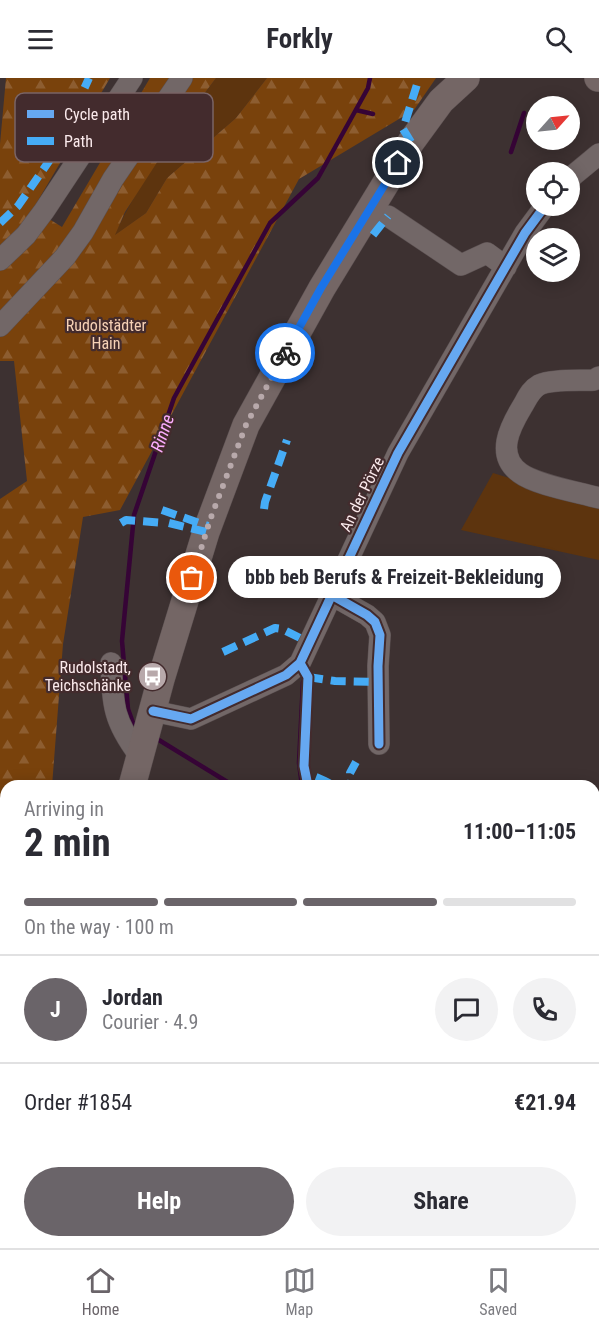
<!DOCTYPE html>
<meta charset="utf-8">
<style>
:root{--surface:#fff;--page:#f2f2f3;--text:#2b2b33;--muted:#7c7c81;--line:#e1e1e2;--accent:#6a6469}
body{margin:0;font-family:"Roboto Condensed",sans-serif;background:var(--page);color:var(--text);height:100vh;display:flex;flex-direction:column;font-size:22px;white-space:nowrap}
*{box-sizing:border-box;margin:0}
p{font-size:20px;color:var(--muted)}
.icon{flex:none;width:33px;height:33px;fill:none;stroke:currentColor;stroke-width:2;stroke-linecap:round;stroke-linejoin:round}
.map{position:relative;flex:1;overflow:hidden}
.panel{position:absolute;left:0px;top:702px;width:600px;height:468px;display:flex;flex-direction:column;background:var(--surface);border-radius:18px 18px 0 0;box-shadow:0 3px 15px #0003}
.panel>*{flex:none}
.needle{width:39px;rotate:63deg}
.buttons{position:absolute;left:526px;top:18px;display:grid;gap:12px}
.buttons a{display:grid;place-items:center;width:54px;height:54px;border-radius:50%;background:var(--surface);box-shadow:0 3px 15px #0003;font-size:30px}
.pin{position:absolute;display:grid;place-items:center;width:51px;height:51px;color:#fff;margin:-26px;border:3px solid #fff;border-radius:50%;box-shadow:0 2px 6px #0007}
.courier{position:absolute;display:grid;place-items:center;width:60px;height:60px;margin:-30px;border:4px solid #1a73e8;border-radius:50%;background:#fff;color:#222;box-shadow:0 2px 8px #0007}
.bubble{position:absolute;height:42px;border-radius:21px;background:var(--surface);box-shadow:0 3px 15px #0003;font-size:20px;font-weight:700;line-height:42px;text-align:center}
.headline em{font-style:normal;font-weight:700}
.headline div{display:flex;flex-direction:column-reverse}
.headline{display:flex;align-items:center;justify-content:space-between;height:102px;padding:0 24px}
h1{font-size:39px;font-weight:700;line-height:45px}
.bar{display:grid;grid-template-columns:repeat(4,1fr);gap:9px 6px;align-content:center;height:72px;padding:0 24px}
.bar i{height:8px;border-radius:4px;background:var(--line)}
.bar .current{background:var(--accent)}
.bar p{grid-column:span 4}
.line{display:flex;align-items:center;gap:15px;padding:0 24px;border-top:2px solid var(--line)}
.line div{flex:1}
.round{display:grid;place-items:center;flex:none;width:63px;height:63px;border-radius:32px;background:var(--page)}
.action{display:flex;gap:12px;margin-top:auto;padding:12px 24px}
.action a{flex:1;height:69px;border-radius:36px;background:var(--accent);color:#fff;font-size:24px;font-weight:700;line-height:69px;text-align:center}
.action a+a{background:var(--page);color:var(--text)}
header{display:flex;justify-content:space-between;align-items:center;height:78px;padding:0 24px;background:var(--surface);font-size:27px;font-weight:700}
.dock{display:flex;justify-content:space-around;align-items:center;height:84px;border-top:2px solid var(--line);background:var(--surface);font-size:16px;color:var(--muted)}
.dock a{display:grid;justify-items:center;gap:3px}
.dock .current{color:var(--accent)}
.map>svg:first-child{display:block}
.green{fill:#5d340e}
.forest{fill:url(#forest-firs)}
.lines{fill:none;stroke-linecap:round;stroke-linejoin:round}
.stream{stroke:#360436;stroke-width:4.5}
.minor-casing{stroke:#5b5051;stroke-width:22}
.major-casing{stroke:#5b5051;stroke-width:28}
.minor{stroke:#726767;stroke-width:21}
.major{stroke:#746665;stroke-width:27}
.quiet{stroke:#46acf6;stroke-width:8;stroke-dasharray:15 8;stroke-linecap:butt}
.cycleway-casing{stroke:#432b2d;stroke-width:13}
.cycleway{stroke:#66a8f1;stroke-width:9}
.done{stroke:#b8a9ab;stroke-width:6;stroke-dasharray:0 10.8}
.route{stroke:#1a73e8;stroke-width:8}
.labels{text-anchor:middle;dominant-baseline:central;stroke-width:4.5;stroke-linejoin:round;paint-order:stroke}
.park-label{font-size:16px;fill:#f6d1b6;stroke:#432b2d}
.street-label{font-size:16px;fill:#fbeaec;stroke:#432b2d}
.poi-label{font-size:16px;fill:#fbeaec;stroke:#432b2d;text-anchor:end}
.water-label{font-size:18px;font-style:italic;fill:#fbadfd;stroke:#432b2d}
.key{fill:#432b2d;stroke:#7a6466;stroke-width:1.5}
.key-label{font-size:16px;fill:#fbeaec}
</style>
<header><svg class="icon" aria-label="menu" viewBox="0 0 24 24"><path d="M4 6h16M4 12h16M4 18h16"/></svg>Forkly<svg class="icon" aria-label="search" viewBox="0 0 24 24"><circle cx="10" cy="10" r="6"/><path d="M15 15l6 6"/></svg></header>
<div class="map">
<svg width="599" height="1170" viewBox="0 0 599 1170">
<defs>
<pattern id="forest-firs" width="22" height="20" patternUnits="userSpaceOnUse" patternTransform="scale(1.5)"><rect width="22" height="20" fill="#79420c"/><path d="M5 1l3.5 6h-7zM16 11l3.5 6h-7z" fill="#8d5d30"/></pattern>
</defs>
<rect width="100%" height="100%" fill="#3d3131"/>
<path class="green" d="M216,0H267L236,40L167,100L146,135L114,158C140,102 179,50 216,0Z
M493,395L599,428V482L461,452Z
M594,1124L599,1125V1170H449L450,1164H594Z"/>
<path class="forest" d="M6,0H110L33,131L62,149L150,0H216L183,44L125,134L115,157L146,135L167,100L236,40L267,0H436L414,32L299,101L120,432L83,439L63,566L52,708H6V943L0,893V421L27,403L14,283H0V66Z"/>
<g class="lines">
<path class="stream" d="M356,32L373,36
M511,74L524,35
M138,648L133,645L128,631L122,563L134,437L174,320L270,145L318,100L368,10L370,0
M154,659L234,708
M302,708L299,685L303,604
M179,1164L180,1170
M240,1170L252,1164"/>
<defs>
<path id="minor" d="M570,100L599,76
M388,138L461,187L487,175L506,189
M0,182L26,157L44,133L132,0
M0,248L65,179L83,154L113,101L182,0
M599,299L594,302C579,303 551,301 539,307C530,312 527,321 522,329C510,349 495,377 520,395C536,407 578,414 599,420
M330,516L367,537L375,544L380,557L378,588L379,666
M111,585C113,628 113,642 139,677
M153,633L191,641L286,597L300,585L398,375L525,155L545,128
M594,858L599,859
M594,973L599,979
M285,1170L301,1164"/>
<path id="major" d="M598,0H599
M132,708L161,601L206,454L246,347L322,210L411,64L441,23L466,0
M112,1170V1164"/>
</defs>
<use href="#minor" class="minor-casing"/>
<use href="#major" class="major-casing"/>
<use href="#minor" class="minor"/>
<use href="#major" class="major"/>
<path class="quiet" d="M411,64L403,51L419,0
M0,145L18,128L56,73L89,0
M373,157L388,138
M264,431L265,424L287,362
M162,432L208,448
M121,445L126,442L164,445
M169,445L206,454
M223,574L275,550L282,551L308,564
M308,599L335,603L378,604
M316,699C329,704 336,712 350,705V695L356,684"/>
<defs>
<path id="cycleway" d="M330,516L367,537L375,544L380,557L378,588L379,666
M300,585L308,599L304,688L308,708
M153,633L191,641L286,597L300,585L398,375L525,155L545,128"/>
</defs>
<use href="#cycleway" class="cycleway-casing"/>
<use href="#cycleway" class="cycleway"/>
</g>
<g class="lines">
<path class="done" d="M192,500L210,442L246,347L285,275"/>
<path class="route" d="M285,275L321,210L398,85"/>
</g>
<defs>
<symbol id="bus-disc" viewBox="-11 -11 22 22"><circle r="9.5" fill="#b8a9ab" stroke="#432b2d"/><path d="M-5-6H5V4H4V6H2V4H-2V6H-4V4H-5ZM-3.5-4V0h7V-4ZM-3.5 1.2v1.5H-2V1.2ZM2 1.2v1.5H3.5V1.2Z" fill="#fff"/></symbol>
</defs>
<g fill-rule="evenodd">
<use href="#bus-disc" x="136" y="582" width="33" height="33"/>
</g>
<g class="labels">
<g class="park-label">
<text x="106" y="247">Rudolstädter<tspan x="106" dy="18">Hain</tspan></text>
</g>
<g class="street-label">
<text transform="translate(362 416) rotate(-64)">An der Pörze</text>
</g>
<g class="poi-label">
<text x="131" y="589">Rudolstadt,<tspan x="131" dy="18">Teichschänke</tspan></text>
</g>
<g class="water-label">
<text transform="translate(162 355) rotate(-71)">Rinne</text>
</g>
</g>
<rect x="15" y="15" width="198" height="69" rx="9" class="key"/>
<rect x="27" y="32" width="27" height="8" fill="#66a8f1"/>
<rect x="27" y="59" width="27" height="8" fill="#46acf6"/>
<g class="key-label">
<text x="64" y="42">Cycle path</text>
<text x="64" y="69">Path</text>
</g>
</svg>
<div class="buttons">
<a><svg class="needle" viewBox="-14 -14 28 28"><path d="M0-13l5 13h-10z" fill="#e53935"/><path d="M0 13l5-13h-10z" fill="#7c7c81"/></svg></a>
<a><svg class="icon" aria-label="locate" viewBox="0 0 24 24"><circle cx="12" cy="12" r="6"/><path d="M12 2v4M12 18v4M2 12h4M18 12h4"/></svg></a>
<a><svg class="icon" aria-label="layers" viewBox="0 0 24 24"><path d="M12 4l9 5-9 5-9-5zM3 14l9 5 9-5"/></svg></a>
</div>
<div class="pin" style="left:192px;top:500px;background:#ea580c"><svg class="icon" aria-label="bag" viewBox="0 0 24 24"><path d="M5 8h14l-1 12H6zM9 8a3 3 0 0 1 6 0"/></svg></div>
<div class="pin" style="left:398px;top:85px;background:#1f2937"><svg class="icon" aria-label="home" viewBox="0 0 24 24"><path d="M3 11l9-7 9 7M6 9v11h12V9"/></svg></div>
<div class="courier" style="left:285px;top:275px"><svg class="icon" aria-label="bike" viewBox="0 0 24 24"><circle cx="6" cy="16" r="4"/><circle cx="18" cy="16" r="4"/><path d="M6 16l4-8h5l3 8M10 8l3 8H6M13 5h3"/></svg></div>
<div class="bubble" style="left:228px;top:478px;width:333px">bbb beb Berufs &amp; Freizeit-Bekleidung</div>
<section class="panel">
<div class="headline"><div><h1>2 min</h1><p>Arriving in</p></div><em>11:00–11:05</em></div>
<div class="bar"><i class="current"></i><i class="current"></i><i class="current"></i><i></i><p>On the way · 100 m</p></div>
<div class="line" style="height:108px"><b class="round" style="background:var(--accent);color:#fff">J</b><div><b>Jordan</b><p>Courier · 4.9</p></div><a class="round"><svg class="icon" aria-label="chat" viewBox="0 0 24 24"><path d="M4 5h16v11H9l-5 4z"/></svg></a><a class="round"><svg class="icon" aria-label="phone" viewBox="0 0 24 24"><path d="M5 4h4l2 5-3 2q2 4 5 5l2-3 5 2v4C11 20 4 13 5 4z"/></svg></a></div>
<div class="line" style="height:78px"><div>Order #1854</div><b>€21.94</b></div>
<div class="action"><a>Help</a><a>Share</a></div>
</section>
</div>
<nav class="dock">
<a class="current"><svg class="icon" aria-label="home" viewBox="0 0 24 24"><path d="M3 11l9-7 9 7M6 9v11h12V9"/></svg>Home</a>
<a><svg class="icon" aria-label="map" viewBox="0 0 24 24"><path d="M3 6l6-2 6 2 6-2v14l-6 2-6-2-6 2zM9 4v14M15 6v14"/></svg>Map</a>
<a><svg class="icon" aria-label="saved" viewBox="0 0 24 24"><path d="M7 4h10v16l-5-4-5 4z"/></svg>Saved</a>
</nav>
